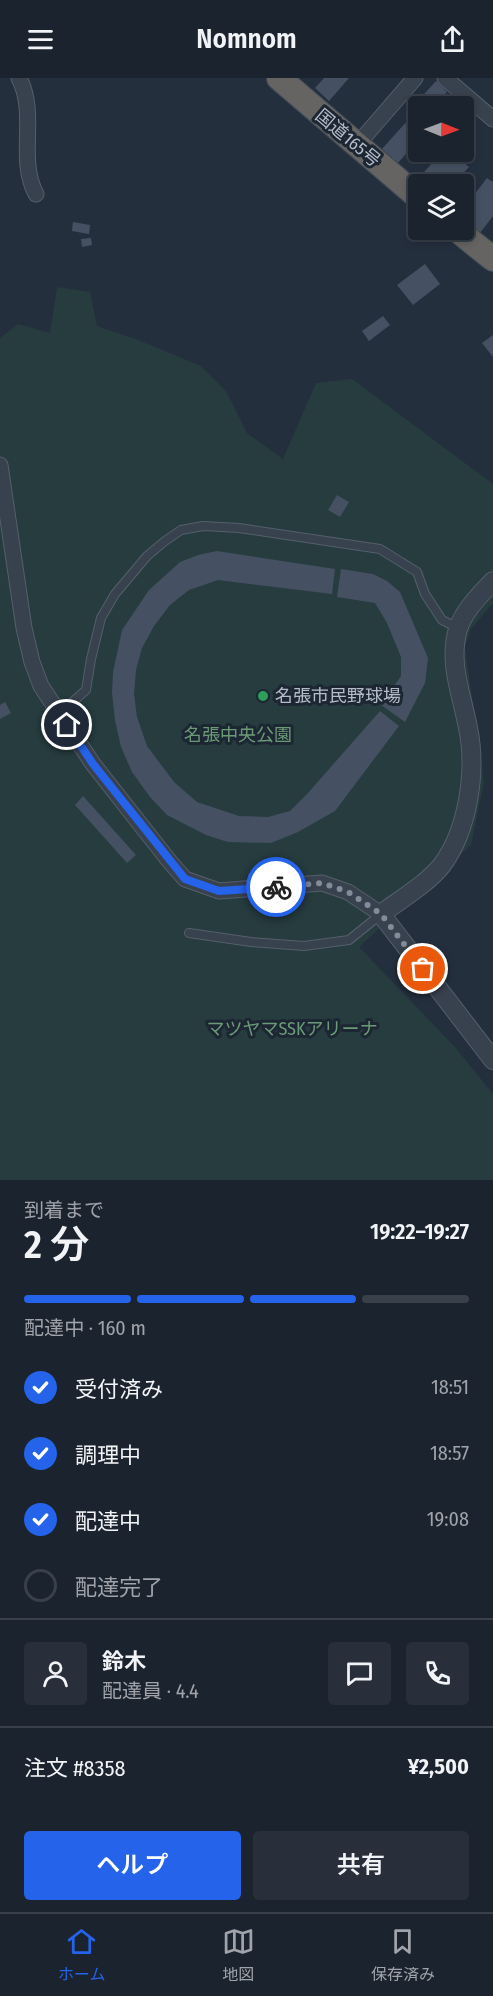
<!DOCTYPE html>
<html lang="ja">
<meta charset="utf-8">
<style>
:root{--surface:#1b232e;--page:#282f3a;--text:#f1f3f6;--muted:#a0a4aa;--line:#39404a;--accent:#2563eb}
body{margin:0;font-family:"Fira Sans Condensed","Noto Sans JP",sans-serif;background:var(--page);color:var(--text);height:100vh;display:flex;flex-direction:column;font-size:22px;white-space:nowrap}
*{box-sizing:border-box;margin:0}
p{font-size:20px;color:var(--muted)}
.icon{flex:none;width:33px;height:33px;fill:none;stroke:currentColor;stroke-width:2;stroke-linecap:round;stroke-linejoin:round}
.map{position:relative;height:1102px;overflow:hidden}
.side{display:flex;flex-direction:column;background:var(--surface);flex:1}
.side>*{flex:none}
.needle{width:39px;rotate:91deg}
.controls{position:absolute;left:408px;top:18px;display:grid;gap:12px}
.controls a{display:grid;place-items:center;width:66px;height:66px;border-radius:6px;background:var(--surface);box-shadow:0 3px 9px #0003,0 0 0 2px var(--line);font-size:30px}
.pin{position:absolute;display:grid;place-items:center;width:51px;height:51px;color:#fff;margin:-26px;border:3px solid #fff;border-radius:50%;box-shadow:0 2px 6px #0007}
.courier{position:absolute;display:grid;place-items:center;width:60px;height:60px;margin:-30px;border:4px solid #2563eb;border-radius:50%;background:#fff;color:#222;box-shadow:0 2px 8px #0007}
.overview em{font-style:normal;font-weight:600}
.overview div{display:flex;flex-direction:column-reverse}
.overview{display:flex;align-items:center;justify-content:space-between;height:102px;padding:0 24px}
h1{font-size:39px;font-weight:600;line-height:45px}
.bar{display:grid;grid-template-columns:repeat(4,1fr);gap:9px 6px;align-content:center;height:72px;padding:0 24px}
.bar i{height:8px;border-radius:4px;background:var(--line)}
.bar .on{background:var(--accent)}
.bar p{grid-column:span 4}
.line{display:flex;align-items:center;gap:15px;padding:0 24px;border-top:2px solid var(--line)}
.line div{flex:1}
.round{display:grid;place-items:center;flex:none;width:63px;height:63px;border-radius:6px;background:var(--page)}
ol{padding:0 24px;list-style:none}
li{display:flex;align-items:center;gap:18px;height:66px}
li p{margin-inline-start:auto}
li .icon{padding:6px;border-radius:50%;background:var(--accent);color:#fff;stroke-width:4}
li:last-child{color:var(--muted)}
li i{width:33px;height:33px;border:3px solid var(--line);border-radius:50%}
.action{display:flex;gap:12px;margin-top:auto;padding:12px 24px}
.action a{flex:1;height:69px;border-radius:6px;background:var(--accent);color:#fff;font-size:24px;font-weight:600;line-height:69px;text-align:center}
.action a+a{background:var(--page);color:var(--text)}
header{display:flex;justify-content:space-between;align-items:center;height:78px;padding:0 24px;background:var(--surface);font-size:27px;font-weight:600}
.tab-bar{display:flex;justify-content:space-around;align-items:center;height:84px;border-top:2px solid var(--line);background:var(--surface);font-size:16px;color:var(--muted)}
.tab-bar a{display:grid;justify-items:center;gap:3px}
.tab-bar .on{color:var(--accent)}
.map>svg:first-child{display:block}
.green{fill:#263c3f}
.building{fill:#455162}
.lines{fill:none;stroke-linecap:round;stroke-linejoin:round}
.service-casing{stroke:#565f6c;stroke-width:10}
.minor-casing{stroke:#565f6c;stroke-width:17}
.tertiary-casing{stroke:#565f6c;stroke-width:20}
.trunk-casing{stroke:#434c59;stroke-width:26}
.service{stroke:#38414e;stroke-width:8}
.minor{stroke:#38414e;stroke-width:15}
.tertiary{stroke:#38414e;stroke-width:18}
.trunk{stroke:#656462;stroke-width:24}
.done{stroke:#828b98;stroke-width:6;stroke-dasharray:0 10.8}
.route{stroke:#2563eb;stroke-width:8}
.leisure-dot{fill:#2e9e5b;stroke:#1d2633;stroke-width:2}
.labels{text-anchor:middle;dominant-baseline:central;stroke-width:6;stroke-linejoin:round;paint-order:stroke}
.street-label{font-size:18px;fill:#b4bcc9;stroke:#1d2633}
.poi-label{font-size:18px;fill:#b4bcc9;stroke:#1d2633;text-anchor:start}
.park-label{font-size:18px;fill:#6b9a76;stroke:#1d2633}
</style>
<header><svg class="icon" aria-label="menu" viewBox="0 0 24 24"><path d="M4 6h16M4 12h16M4 18h16"/></svg>Nomnom<svg class="icon" aria-label="share" viewBox="0 0 24 24"><path d="M12 15V3M7 8l5-5 5 5M5 13v7h14v-7"/></svg></header>
<div class="map">
<svg width="493" height="1102" viewBox="0 0 493 1102">
<rect width="100%" height="100%" fill="#242f3e"/>
<path class="green" d="M57,209L90,214L97,248L138,262L201,288L226,313L247,355L283,381L316,305L352,301L493,406V525L471,551L465,569L484,704L471,767L359,869L454,968L493,1016V1102H0V260L18,246L50,255Z"/>
<path class="building" d="M324,0H349L329,23L315,10Z
M436,3L447,14L434,28H418V45L407,35Z
M408,42L418,52V62L398,85L382,71Z
M442,74H452L469,89L453,106H421L417,102Z
M487,100L493,104V138L480,155L464,142V130Z
M73,144L90,147L89,156L72,153Z
M91,160L92,167L82,169L81,161Z
M425,186L440,206L413,227L397,207Z
M383,238L390,247L369,263L362,253Z
M493,257V279L482,265Z
M337,417L349,424L340,439L328,432Z
M217,473L335,491L332,516L218,502L189,512L170,527L154,548L142,570L136,592L134,616L137,639L147,668L174,704L197,724L239,738L268,739L290,733L308,715L380,633L399,648L335,733L298,754L271,765L228,764L206,757L167,737L150,719L132,694L121,669L115,642L112,615L113,594L122,552L149,512L180,484L198,477Z
M341,491L373,496L387,503L400,514L428,580L425,605L405,644L381,627L401,598V579L387,545L375,525L337,519Z
M5,624L11,635L0,641V627Z
M83,718L136,777L127,785L75,727Z"/>
<g class="lines">
<defs>
<path id="service" d="M69,627L86,612L91,581L101,540L115,516L147,478L165,463L181,452L203,448L239,450L380,471L417,494L425,516L442,542L458,550
M189,855L251,864L304,868L349,862L380,837"/>
<path id="minor" d="M19,0C38,36 17,81 36,116
M445,0L493,41
M357,67L415,0
M0,387L24,550L32,584L41,608L93,686L170,784L185,801L219,813L322,805L348,814L381,836"/>
<path id="tertiary" d="M493,503C480,517 464,532 458,551C448,585 462,617 468,650C477,693 468,752 442,787C427,806 401,821 381,836L493,982"/>
<path id="trunk" d="M279,0L418,119
M457,152L493,181"/>
</defs>
<use href="#service" class="service-casing"/>
<use href="#minor" class="minor-casing"/>
<use href="#tertiary" class="tertiary-casing"/>
<use href="#trunk" class="trunk-casing"/>
<use href="#service" class="service"/>
<use href="#minor" class="minor"/>
<use href="#tertiary" class="tertiary"/>
<use href="#trunk" class="trunk"/>
</g>
<g class="lines">
<path class="done" d="M276,809L322,805L348,814L381,836L423,891"/>
<path class="route" d="M67,647L93,686L185,801L219,813L276,809"/>
</g>
<circle class="leisure-dot" cx="263" cy="618" r="6"/>
<g class="labels">
<g class="street-label">
<text transform="translate(348 60) rotate(40)">国道165号</text>
</g>
<g class="poi-label">
<text x="275" y="618">名張市民野球場</text>
</g>
<g class="park-label">
<text x="238" y="657">名張中央公園</text>
<text x="292" y="951">マツヤマSSKアリーナ</text>
</g>
</g>
</svg>
<div class="controls">
<a><svg class="needle" viewBox="-14 -14 28 28"><path d="M0-13l5 13h-10z" fill="#e53935"/><path d="M0 13l5-13h-10z" fill="#a0a4aa"/></svg></a>
<a><svg class="icon" aria-label="layers" viewBox="0 0 24 24"><path d="M12 4l9 5-9 5-9-5zM3 14l9 5 9-5"/></svg></a>
</div>
<div class="pin" style="left:423px;top:891px;background:#ea580c"><svg class="icon" aria-label="bag" viewBox="0 0 24 24"><path d="M5 8h14l-1 12H6zM9 8a3 3 0 0 1 6 0"/></svg></div>
<div class="pin" style="left:67px;top:647px;background:#1f2937"><svg class="icon" aria-label="home" viewBox="0 0 24 24"><path d="M3 11l9-7 9 7M6 9v11h12V9"/></svg></div>
<div class="courier" style="left:276px;top:809px"><svg class="icon" aria-label="bike" viewBox="0 0 24 24"><circle cx="6" cy="16" r="4"/><circle cx="18" cy="16" r="4"/><path d="M6 16l4-8h5l3 8M10 8l3 8H6M13 5h3"/></svg></div>
</div>
<section class="side">
<div class="overview"><div><h1>2 分</h1><p>到着まで</p></div><em>19:22–19:27</em></div>
<div class="bar"><i class="on"></i><i class="on"></i><i class="on"></i><i></i><p>配達中 · 160 m</p></div>
<ol>
<li><svg class="icon" aria-label="check" viewBox="0 0 24 24"><path d="M5 12l5 5 9-10"/></svg>受付済み<p>18:51</p></li>
<li><svg class="icon" aria-label="check" viewBox="0 0 24 24"><path d="M5 12l5 5 9-10"/></svg>調理中<p>18:57</p></li>
<li><svg class="icon" aria-label="check" viewBox="0 0 24 24"><path d="M5 12l5 5 9-10"/></svg>配達中<p>19:08</p></li>
<li><i></i>配達完了</li>
</ol>
<div class="line" style="height:108px"><a class="round"><svg class="icon" aria-label="person" viewBox="0 0 24 24"><circle cx="12" cy="8" r="4"/><path d="M4 21q1-7 8-7t8 7"/></svg></a><div><b>鈴木</b><p>配達員 · 4.4</p></div><a class="round"><svg class="icon" aria-label="chat" viewBox="0 0 24 24"><path d="M4 5h16v11H9l-5 4z"/></svg></a><a class="round"><svg class="icon" aria-label="phone" viewBox="0 0 24 24"><path d="M5 4h4l2 5-3 2q2 4 5 5l2-3 5 2v4C11 20 4 13 5 4z"/></svg></a></div>
<div class="line" style="height:78px"><div>注文 #8358</div><b>¥2,500</b></div>
<div class="action"><a>ヘルプ</a><a>共有</a></div>
</section>
<nav class="tab-bar">
<a class="on"><svg class="icon" aria-label="home" viewBox="0 0 24 24"><path d="M3 11l9-7 9 7M6 9v11h12V9"/></svg>ホーム</a>
<a><svg class="icon" aria-label="map" viewBox="0 0 24 24"><path d="M3 6l6-2 6 2 6-2v14l-6 2-6-2-6 2zM9 4v14M15 6v14"/></svg>地図</a>
<a><svg class="icon" aria-label="saved" viewBox="0 0 24 24"><path d="M7 4h10v16l-5-4-5 4z"/></svg>保存済み</a>
</nav>
